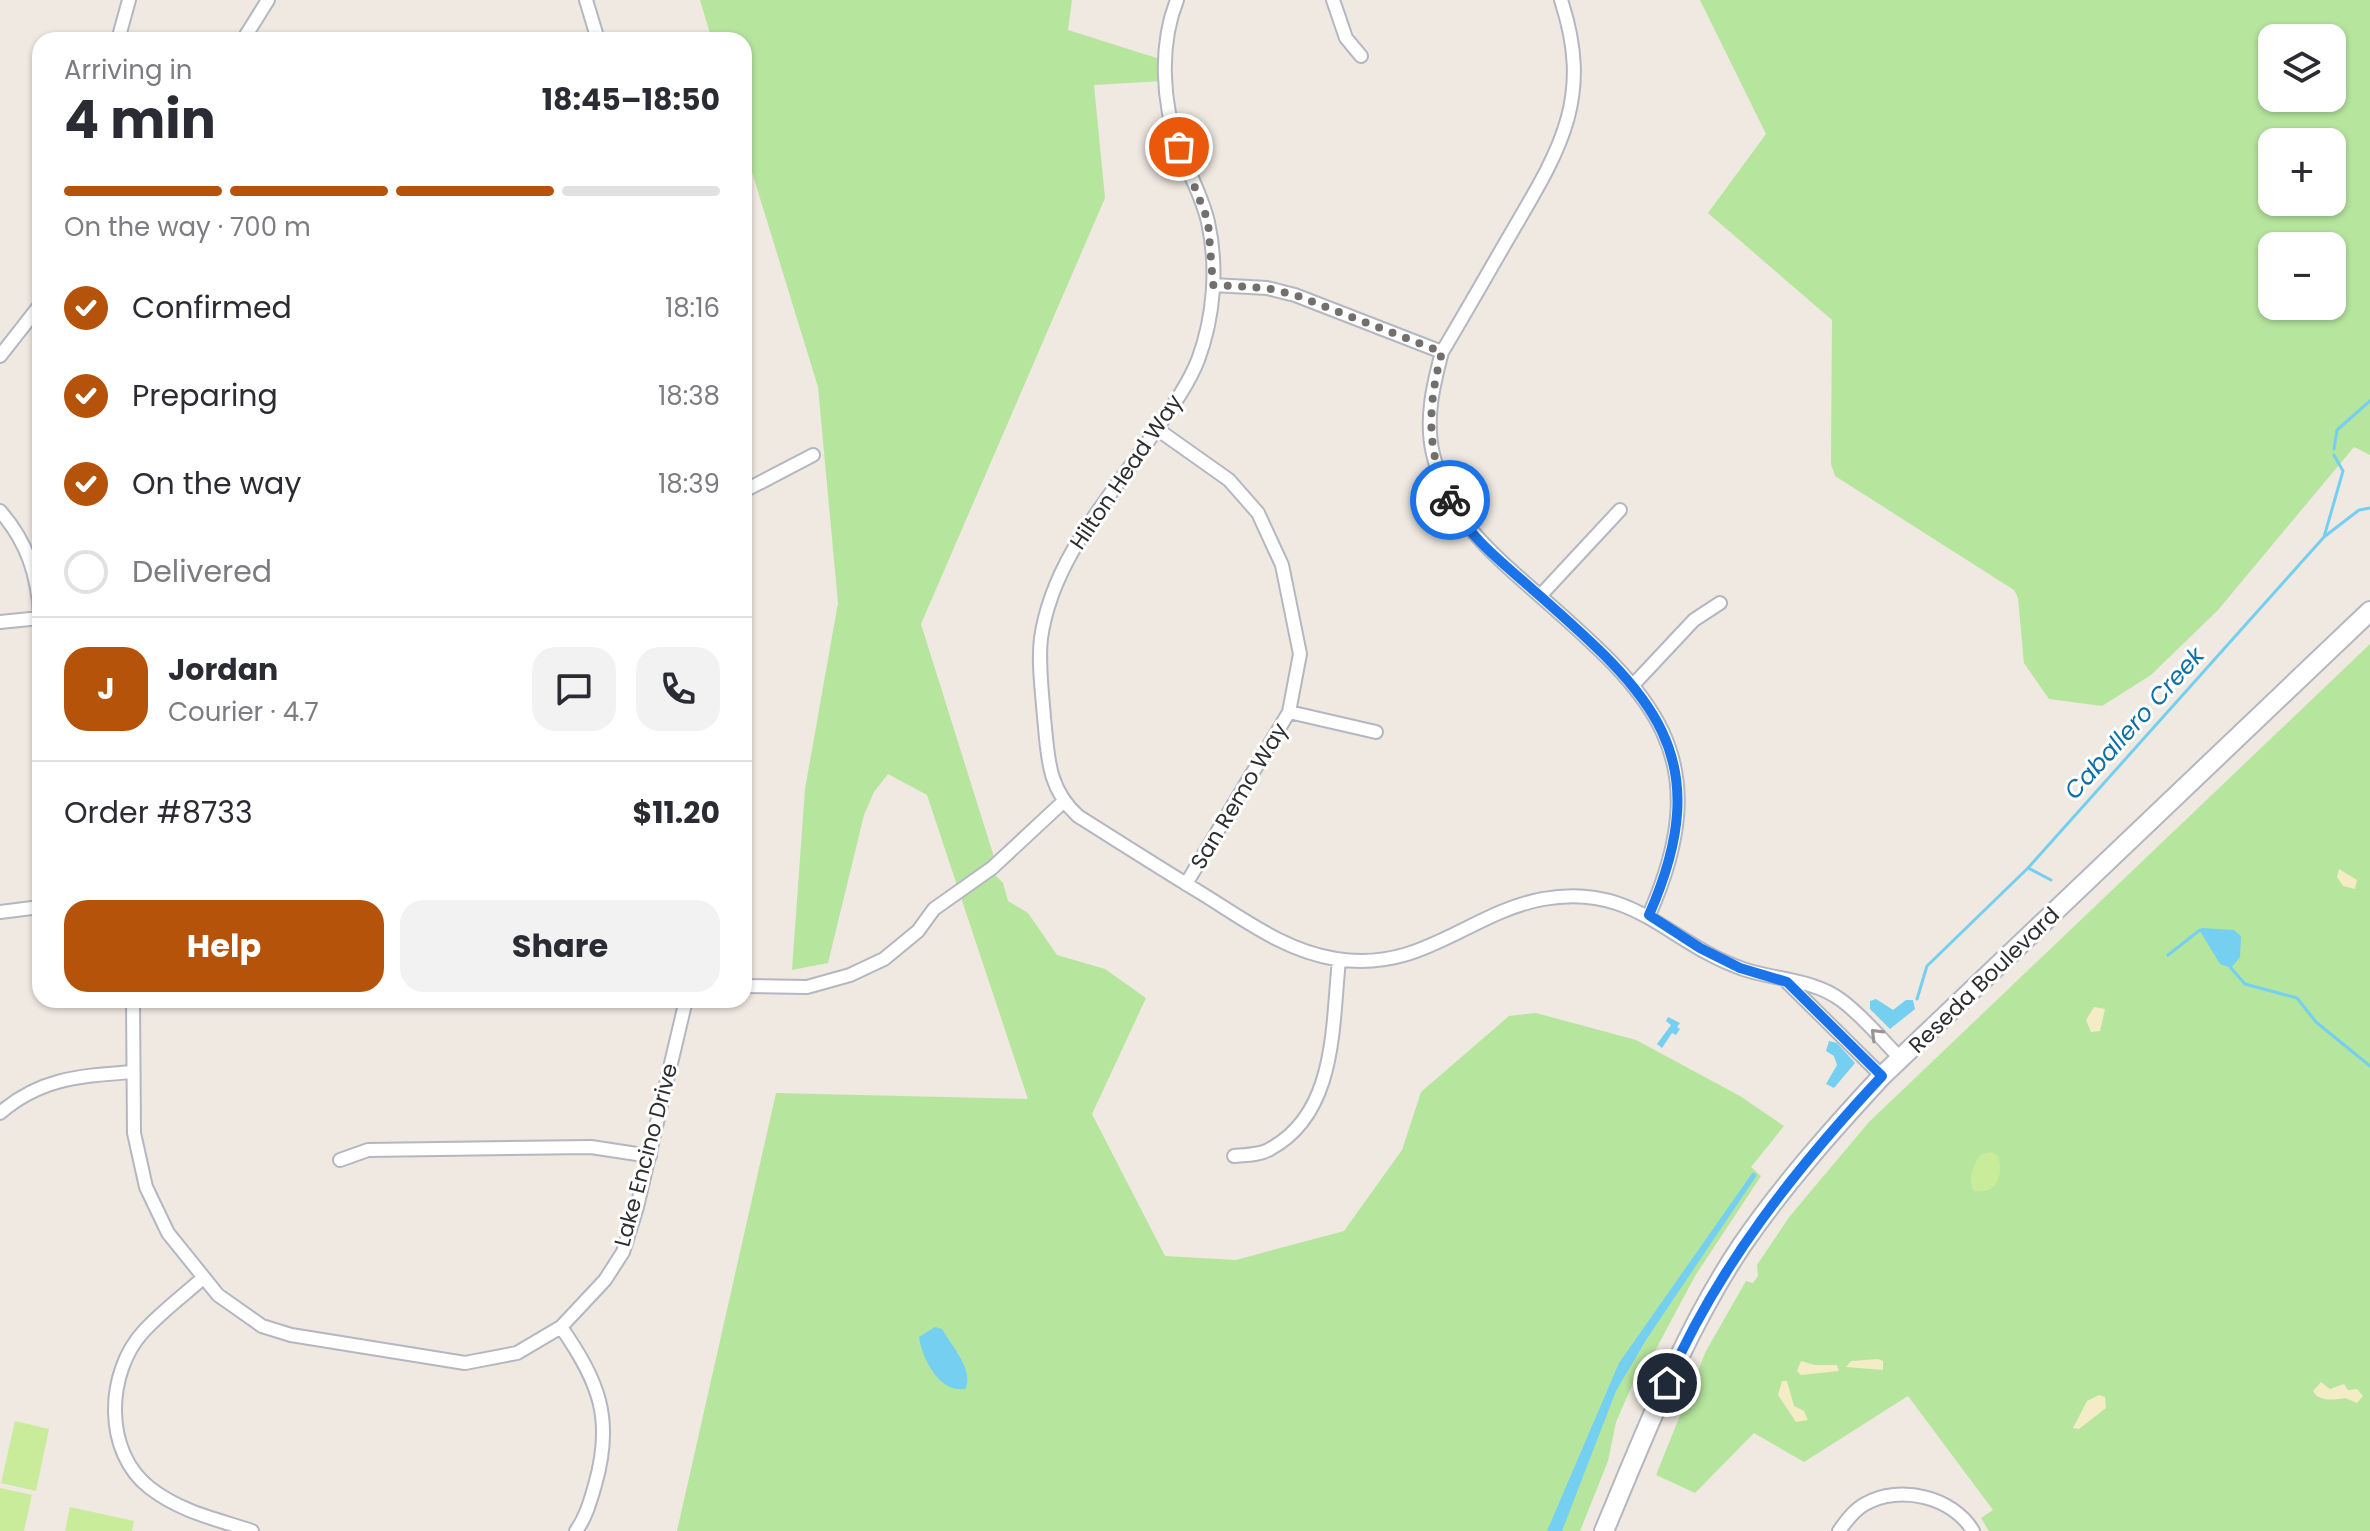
<!DOCTYPE html>
<meta charset="utf-8">
<style>
:root{--surface:#fff;--page:#f2f2f3;--text:#2b2b33;--muted:#7c7c81;--line:#e1e1e2;--accent:#b45309}
body{margin:0;font-family:Poppins,sans-serif;background:var(--page);color:var(--text);height:100vh;display:flex;flex-direction:column;font-size:30px;white-space:nowrap}
*{box-sizing:border-box;margin:0}
p{font-size:26px;color:var(--muted)}
.icon{flex:none;width:44px;height:44px;fill:none;stroke:currentColor;stroke-width:2;stroke-linecap:round;stroke-linejoin:round}
.map{position:relative;flex:1;overflow:hidden}
.side{position:absolute;left:32px;top:32px;width:720px;height:976px;display:flex;flex-direction:column;background:var(--surface);border-radius:24px;box-shadow:0 2px 6px #0004}
.side>*{flex:none}
.controls{position:absolute;left:2258px;top:24px;display:grid;gap:16px}
.controls a{display:grid;place-items:center;width:88px;height:88px;border-radius:16px;background:var(--surface);box-shadow:0 2px 6px #0004;font-size:40px}
.pin{position:absolute;display:grid;place-items:center;width:68px;height:68px;color:#fff;margin:-34px;border:4px solid #fff;border-radius:50%;box-shadow:0 2px 8px #0007}
.courier{position:absolute;display:grid;place-items:center;width:80px;height:80px;margin:-40px;border:6px solid #1a73e8;border-radius:50%;background:#fff;color:#222;box-shadow:0 2px 10px #0007}
.headline em{font-style:normal;font-weight:700}
.headline div{display:flex;flex-direction:column-reverse}
.headline{display:flex;align-items:center;justify-content:space-between;height:136px;padding:0 32px}
h1{font-size:52px;font-weight:700;line-height:60px}
.bar{display:grid;grid-template-columns:repeat(4,1fr);gap:12px 8px;align-content:center;height:96px;padding:0 32px}
.bar i{height:10px;border-radius:6px;background:var(--line)}
.bar .current{background:var(--accent)}
.bar p{grid-column:span 4}
.line{display:flex;align-items:center;gap:20px;padding:0 32px;border-top:2px solid var(--line)}
.line div{flex:1}
.round{display:grid;place-items:center;flex:none;width:84px;height:84px;border-radius:24px;background:var(--page)}
ol{padding:0 32px;list-style:none}
li{display:flex;align-items:center;gap:24px;height:88px}
li p{margin-inline-start:auto}
li .icon{padding:8px;border-radius:50%;background:var(--accent);color:#fff;stroke-width:4}
li:last-child{color:var(--muted)}
li i{width:44px;height:44px;border:4px solid var(--line);border-radius:50%}
.action{display:flex;gap:16px;margin-top:auto;padding:16px 32px}
.action a{flex:1;height:92px;border-radius:24px;background:var(--accent);color:#fff;font-size:32px;font-weight:700;line-height:92px;text-align:center}
.action a+a{background:var(--page);color:var(--text)}
.map>svg:first-child{display:block}
.green{fill:#b6e59e;fill-rule:evenodd}
.sand{fill:#f3ecc5}
.pitch{fill:#c9ec9a}
.water{fill:#75cff0}
.lines{fill:none;stroke-linecap:round;stroke-linejoin:round}
.stream{stroke:#75cff0;stroke-width:3}
.minor-casing{stroke:#b4b7c1;stroke-width:16}
.secondary-casing{stroke:#b4b7c1;stroke-width:22}
.minor{stroke:#fff;stroke-width:12}
.secondary{stroke:#fff;stroke-width:18}
.oneway{stroke:#969696}
.done{stroke:#726f6d;stroke-width:8;stroke-dasharray:0 14.4}
.route{stroke:#1a73e8;stroke-width:10}
.labels{text-anchor:middle;dominant-baseline:central;stroke-width:6;stroke-linejoin:round;paint-order:stroke}
.street-label{font-size:22px;fill:#2e2e2e;stroke:#fff}
.water-label{font-size:24px;font-style:italic;fill:#0d6fa3;stroke:#fff}
</style>
<div class="map">
<svg width="2370" height="1531" viewBox="0 0 2370 1531">
<rect width="100%" height="100%" fill="#efe9e1"/>
<path class="green" d="M700,0H1072L1068,30L1163,60V81L1094,85L1105,198L921,624L994,857L995,875L1003,883L1008,901L1028,913L1057,955L1105,969L1146,998L1092,1114L1165,1256L1236,1260L1344,1231L1402,1150L1421,1092L1509,1016L1536,1013L1636,1040L1740,1096L1784,1126L1751,1167L1761,1176L1695,1276L1656,1349L1638,1372L1616,1422L1608,1461L1580,1531H677L776,1093L1028,1099L927,795L888,774L874,792L864,815L828,963L792,970L805,789L838,603L818,387L744,146V40H712Z
M1700,0H2370V455L2354,447L2218,610L2151,675L2102,706L2049,699L2024,663L2018,598L2014,590L1835,476L1831,464L1832,320L1708,213L1766,134ZM2272,38H2332V98H2272ZM2272,142H2332V202H2272ZM2272,246H2332V306H2272Z
M2370,644V1531H1989L1981,1518L1993,1510L1908,1396L1804,1462L1754,1433L1695,1493L1656,1475L1706,1351L1746,1281L1753,1283L1758,1276L1757,1265L1790,1216L1869,1122Z"/>
<path class="sand" d="M2339,869L2357,880L2355,889L2343,886L2337,877Z
M2094,1007L2105,1009L2100,1031L2091,1032L2086,1020Z
M1878,1359L1883,1361V1370L1846,1367L1851,1361Z
M1801,1361L1815,1365H1837L1839,1371L1801,1375L1797,1371Z
M1782,1381H1787L1794,1406L1804,1411L1808,1420L1796,1422L1778,1395Z
M2321,1382L2330,1389L2344,1384L2348,1390L2357,1389L2363,1396L2357,1403L2345,1398C2336,1400 2318,1402 2313,1391Z
M2099,1395L2105,1397L2106,1408L2079,1429L2073,1428L2087,1401Z"/>
<path class="pitch" d="M1991,1152L1998,1156C2004,1175 1997,1195 1974,1191C1967,1179 1973,1166 1980,1155Z
M15,1421L49,1429L36,1491L1,1483Z
M0,1488L32,1495L24,1531H0Z
M70,1507L134,1521L132,1531H65Z"/>
<path class="water" d="M2202,928L2234,930L2241,936L2240,957L2231,968L2220,964L2200,931Z
M1876,999L1893,1010L1906,1000H1913L1915,1009L1890,1029L1870,1009V1001Z
M1668,1017L1680,1023L1677,1027L1680,1029L1676,1035L1672,1033L1662,1048L1657,1044L1671,1025L1666,1021Z
M1829,1041L1837,1043L1855,1063L1834,1088L1826,1084L1837,1065L1834,1056L1826,1051Z
M1753,1172L1757,1175L1646,1340L1616,1391L1562,1531H1547L1619,1363Z
M935,1327L942,1329C951,1345 975,1371 965,1389C939,1393 922,1358 919,1337Z"/>
<g class="lines">
<path class="stream" d="M2334,449L2337,430L2370,401
M2324,537L2359,510L2370,508
M2030,869L2051,880
M2168,955L2200,930
M2231,968L2245,984L2297,998L2316,1022L2370,1066
M1917,999L1927,966L2028,868L2324,537L2343,471L2334,455"/>
<defs>
<path id="minor" d="M586,0L598,40
M1177,0C1159,45 1162,103 1179,149C1189,173 1202,196 1208,222C1218,267 1214,317 1198,360C1186,390 1165,416 1147,443C1105,503 1052,562 1041,638C1038,663 1042,691 1044,717C1048,756 1047,788 1078,816C1119,842 1160,868 1201,893C1245,920 1285,951 1336,959C1422,973 1468,913 1543,899C1635,882 1669,944 1743,969C1775,980 1813,979 1841,1000C1863,1016 1882,1040 1901,1059
M1333,0L1346,38L1361,56
M1561,0C1593,97 1561,148 1513,230C1489,271 1466,312 1442,352C1433,386 1425,419 1433,454C1445,509 1481,544 1522,580C1642,686 1724,746 1649,915
M118,40L129,0
M243,40L268,0
M1213,285L1267,288L1295,295L1442,352
M0,356L40,305
M1157,429L1229,480L1258,513L1282,565L1300,654L1289,712L1186,884
M744,491L813,455
M0,511C27,542 38,575 40,616
M1540,596L1620,510
M0,622L40,618
M1633,685L1694,620L1720,603
M1289,712L1376,732
M0,912L40,907
M1787,982L1882,1076
M744,986L807,987L850,975L884,959L918,931L934,909L992,868L1063,802
M133,1000L134,1133L146,1187L168,1233L218,1295L262,1326L291,1335L465,1363L517,1353L561,1327L605,1280L623,1252L637,1207L686,1000
M0,1113C40,1078 80,1076 131,1072
M1234,1156C1245,1155 1261,1155 1270,1149C1337,1113 1332,1025 1339,960
M340,1160L368,1150L591,1147L650,1156
M203,1278C184,1295 161,1312 143,1332C106,1373 103,1452 150,1488C181,1512 216,1519 252,1531
M561,1327C599,1382 614,1419 595,1485C590,1502 586,1517 576,1531
M1839,1531C1846,1521 1854,1510 1865,1504C1900,1484 1953,1497 1973,1531"/>
<path id="secondary" d="M1604,1531C1645,1434 1683,1333 1742,1245C1784,1184 1832,1130 1882,1076L2370,611"/>
</defs>
<use href="#minor" class="minor-casing"/>
<use href="#secondary" class="secondary-casing"/>
<use href="#minor" class="minor"/>
<use href="#secondary" class="secondary"/>
</g>
<defs><path id="oneway-chevron" d="M-2-3.5L2.5 0L-2 3.5" fill="none" stroke-width="1.6" stroke-linecap="round" stroke-linejoin="round" transform="scale(2)"/></defs>
<use class="oneway" href="#oneway-chevron" transform="translate(1876 1034) rotate(-135)"/>
<g class="lines">
<path class="done" d="M1179,147L1208,221L1213,285L1267,288L1295,295L1442,352C1428,404 1425,450 1450,500"/>
<path class="route" d="M1450,500C1468,537 1502,562 1532,589C1650,693 1720,753 1649,915L1700,948L1740,968L1787,982L1882,1076C1796,1168 1718,1266 1667,1383"/>
</g>
<g class="labels">
<g class="street-label">
<text transform="translate(1126 472) rotate(-56)">Hilton Head Way</text>
<text transform="translate(1239 796) rotate(-59)">San Remo Way</text>
<text transform="translate(1984 980) rotate(-44)">Reseda Boulevard</text>
<text transform="translate(646 1155) rotate(-75)">Lake Encino Drive</text>
</g>
<g class="water-label">
<text transform="translate(2134 723) rotate(-48)">Caballero Creek</text>
</g>
</g>
</svg>
<div class="controls">
<a><svg class="icon" aria-label="layers" viewBox="0 0 24 24"><path d="M12 4l9 5-9 5-9-5zM3 14l9 5 9-5"/></svg></a>
<a>+</a>
<a>−</a>
</div>
<div class="pin" style="left:1179px;top:147px;background:#ea580c"><svg class="icon" aria-label="bag" viewBox="0 0 24 24"><path d="M5 8h14l-1 12H6zM9 8a3 3 0 0 1 6 0"/></svg></div>
<div class="pin" style="left:1667px;top:1383px;background:#1f2937"><svg class="icon" aria-label="home" viewBox="0 0 24 24"><path d="M3 11l9-7 9 7M6 9v11h12V9"/></svg></div>
<div class="courier" style="left:1450px;top:500px"><svg class="icon" aria-label="bike" viewBox="0 0 24 24"><circle cx="6" cy="16" r="4"/><circle cx="18" cy="16" r="4"/><path d="M6 16l4-8h5l3 8M10 8l3 8H6M13 5h3"/></svg></div>
<section class="side">
<div class="headline"><div><h1>4 min</h1><p>Arriving in</p></div><em>18:45–18:50</em></div>
<div class="bar"><i class="current"></i><i class="current"></i><i class="current"></i><i></i><p>On the way · 700 m</p></div>
<ol>
<li><svg class="icon" aria-label="check" viewBox="0 0 24 24"><path d="M5 12l5 5 9-10"/></svg>Confirmed<p>18:16</p></li>
<li><svg class="icon" aria-label="check" viewBox="0 0 24 24"><path d="M5 12l5 5 9-10"/></svg>Preparing<p>18:38</p></li>
<li><svg class="icon" aria-label="check" viewBox="0 0 24 24"><path d="M5 12l5 5 9-10"/></svg>On the way<p>18:39</p></li>
<li><i></i>Delivered</li>
</ol>
<div class="line" style="height:144px"><b class="round" style="background:var(--accent);color:#fff">J</b><div><b>Jordan</b><p>Courier · 4.7</p></div><a class="round"><svg class="icon" aria-label="chat" viewBox="0 0 24 24"><path d="M4 5h16v11H9l-5 4z"/></svg></a><a class="round"><svg class="icon" aria-label="phone" viewBox="0 0 24 24"><path d="M5 4h4l2 5-3 2q2 4 5 5l2-3 5 2v4C11 20 4 13 5 4z"/></svg></a></div>
<div class="line" style="height:104px"><div>Order #8733</div><b>$11.20</b></div>
<div class="action"><a>Help</a><a>Share</a></div>
</section>
</div>
